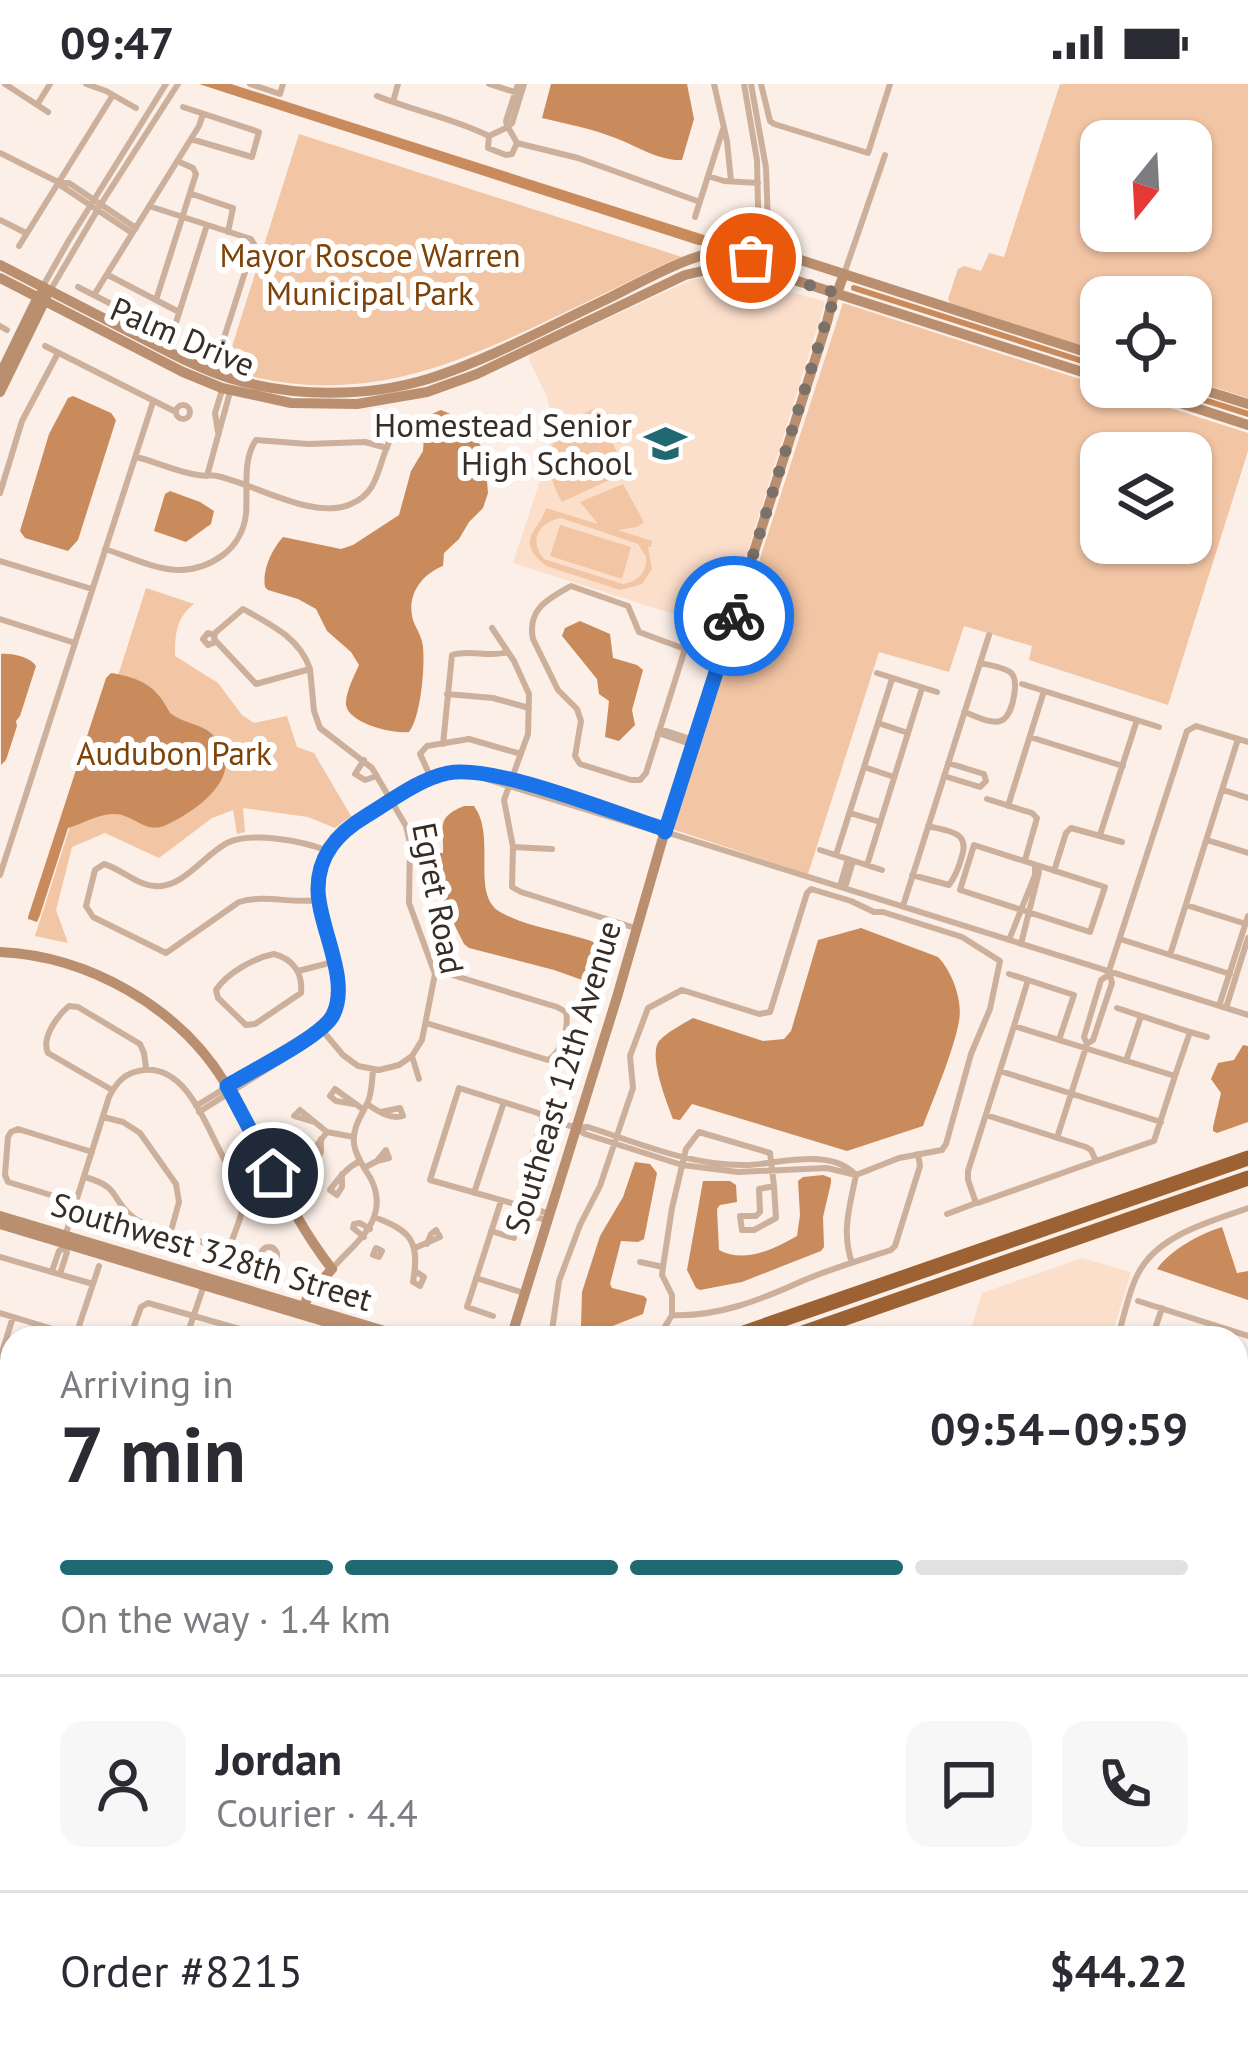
<!DOCTYPE html>
<meta charset="utf-8">
<style>
:root{--surface:#fff;--page:#f7f7f7;--text:#2b2b33;--muted:#7c7c81;--line:#e1e1e2;--accent:#1e6972}
body{margin:0;font-family:"PT Sans",sans-serif;background:var(--page);color:var(--text);height:100vh;display:flex;flex-direction:column;font-size:45px;white-space:nowrap}
*{box-sizing:border-box;margin:0}
p{font-size:39px;color:var(--muted)}
.icon{flex:none;width:66px;height:66px;fill:none;stroke:currentColor;stroke-width:2;stroke-linecap:round;stroke-linejoin:round}
.map{position:relative;flex:1;overflow:hidden}
.side{position:absolute;left:0px;top:1242px;width:1248px;height:744px;display:flex;flex-direction:column;background:var(--surface);border-radius:36px 36px 0 0;box-shadow:0 3px 9px #0004}
.side>*{flex:none}
.needle{width:78px;rotate:198deg}
.controls{position:absolute;left:1080px;top:36px;display:grid;gap:24px}
.controls a{display:grid;place-items:center;width:132px;height:132px;border-radius:24px;background:var(--surface);box-shadow:0 3px 9px #0004;font-size:60px}
.pin{position:absolute;display:grid;place-items:center;width:102px;height:102px;color:#fff;margin:-51px;border:6px solid #fff;border-radius:50%;box-shadow:0 3px 12px #0007}
.courier{position:absolute;display:grid;place-items:center;width:120px;height:120px;margin:-60px;border:9px solid #1a73e8;border-radius:50%;background:#fff;color:#222;box-shadow:0 3px 15px #0007}
.overview em{font-style:normal;font-weight:600}
.overview div{display:flex;flex-direction:column-reverse}
.overview{display:flex;align-items:center;justify-content:space-between;height:204px;padding:0 60px}
h1{font-size:78px;font-weight:600;line-height:90px}
.bar{display:grid;grid-template-columns:repeat(4,1fr);gap:18px 12px;align-content:center;height:144px;padding:0 60px}
.bar i{height:15px;border-radius:9px;background:var(--line)}
.bar .current{background:var(--accent)}
.bar p{grid-column:span 4}
.line{display:flex;align-items:center;gap:30px;padding:0 60px;border-top:3px solid var(--line)}
.line div{flex:1}
.round{display:grid;place-items:center;flex:none;width:126px;height:126px;border-radius:24px;background:var(--page)}
.status{display:flex;justify-content:space-between;align-items:center;height:84px;padding:0 60px;background:var(--surface);direction:ltr}
.status svg{height:33px;fill:currentColor}
.map>svg:first-child{display:block}
.built{fill:#fcdfcb}
.green{fill:#f2c5a5;fill-rule:evenodd}
.water{fill:#c98b5b}
.lines{fill:none;stroke-linecap:round;stroke-linejoin:round}
.canal{stroke:#c98b5b;stroke-width:6}
.street{stroke:#cdb09b;stroke-width:6}
.secondary{stroke:#ba8f70;stroke-width:10}
.highway{stroke:#9d6233;stroke-width:15}
.done{stroke:#7c7169;stroke-width:12;stroke-dasharray:0 21.6}
.route{stroke:#1a73e8;stroke-width:15}
.labels{text-anchor:middle;dominant-baseline:central;stroke-width:12;stroke-linejoin:round;paint-order:stroke}
.park-label{font-size:33px;fill:#7d4207;stroke:#fff}
.street-label{font-size:33px;fill:#382d25;stroke:#fff}
.poi-label{font-size:33px;fill:#382d25;stroke:#fff;text-anchor:end}
</style>
<div class="status"><b>09:47</b><svg viewBox="0 0 49 12"><path d="M0 12V9h3v3zM5 12V6h3v6zM10 12V3h3v9zM15 12V0h3v12zM26 1h20v11H26zM47 4h2v5h-2z"/></svg></div>
<div class="map">
<svg width="1248" height="1986" viewBox="0 0 1248 1986">
<rect width="100%" height="100%" fill="#fbefe7"/>
<path class="built" d="M728,191L824,217L825,219L723,546L513,479L547,375L553,344L547,313L529,276L531,270L691,196Z
M1082,1174L1131,1188L1111,1254H968L982,1209Z"/>
<path class="green" d="M1060,0H1248V314L1191,296V213H1101V268L950,219L948,215L958,185L964,182L981,187L989,169L1004,173ZM1101,57H1191V147H1101Z
M299,50L682,173C659,181 638,193 616,204C482,266 378,333 225,285Z
M843,219L1248,349V367L1168,621L1029,576L1032,562L964,542L949,588L879,568L808,790L672,745ZM1101,369H1191V459H1101Z
M595,324L627,388L562,418C547,391 548,380 555,350L570,337Z
M623,400L644,438L637,443L618,446L652,457L651,463H648L652,485L642,500L620,506L546,482C513,456 540,446 546,424L598,440L580,418ZM561,434L638,460L646,473C647,489 638,498 623,500L544,475C528,456 539,438 561,434Z
M560,441L631,463L622,495L550,472Z
M146,504L194,520C176,534 175,550 175,572L218,599L242,631L254,639L287,632L297,663L314,669L351,732L335,744L308,733L243,724L245,748L237,750L233,726L212,734L159,774L105,749L72,763L56,826L68,859L35,852Z"/>
<path class="water" d="M199,0H231L704,151L707,156L703,161H698Z
M551,0H687L694,35L682,76C660,77 638,63 618,55C593,45 568,40 542,34Z
M73,312L111,329L116,336L78,456L68,467L25,454L20,447L49,350L68,314Z
M441,326L455,332L481,362L485,374L488,409L483,424L469,438L459,455L444,469L443,482C422,490 406,511 413,536C416,545 422,552 423,563C425,582 421,633 409,648C394,650 349,640 346,621C345,610 354,592 359,581L351,568L327,547L316,525L298,515L268,506L265,503C262,485 273,464 283,453L341,465L353,461L399,431L411,387L423,367L425,339L432,330Z
M170,407L200,418L214,427L211,440L186,458L154,447L165,410Z
M580,537L610,550L613,574L637,581L643,586L632,626L635,641L619,657L605,653L609,617L599,610L597,595L562,552L565,544Z
M1,570C12,569 30,573 36,582L20,632L16,637L17,642L6,676L1,681Z
M111,589C130,592 148,597 160,613C162,615 169,627 170,629C182,639 200,639 212,650C251,688 199,726 166,741C145,751 133,729 113,730C98,730 82,740 68,744L40,831L37,838L28,835V833L106,594Z
M464,722H474C497,753 470,810 500,828C528,844 568,848 599,860L603,868L595,894L585,897L554,886L469,864L464,860L443,818L445,815L440,769H443C444,743 435,734 464,722Z
M861,844L938,873C952,887 963,917 959,937C954,966 934,1013 923,1042L847,1067L692,1020L680,1036L673,1035C667,1019 648,972 659,957C667,948 683,940 693,934L763,957L784,955L791,947L818,856Z
M1243,961L1248,962V1038L1217,1049L1213,1047V1043L1221,1009L1211,995L1218,979L1234,976Z
M635,1078L650,1080L657,1089L644,1155L638,1158L621,1157L610,1200L612,1204L644,1212L647,1215L643,1230L605,1245L583,1244L581,1242L582,1208L600,1152L623,1113Z
M823,1091L831,1094V1099L823,1133L824,1163L821,1167L742,1198L700,1206L696,1204L687,1186L703,1097H730L736,1101L737,1118L720,1121L717,1125L719,1166C744,1180 774,1165 797,1152L800,1131L798,1097L803,1093Z
M1222,1143L1237,1189L1248,1187V1216L1157,1185C1170,1166 1200,1150 1222,1143Z"/>
<g class="lines">
<path class="canal" d="M854,204L1101,283
M1163,303L1248,330
M0,1968L12,1972
M20,1974L57,1986
M116,1986L132,1974"/>
<path class="street" d="M5,0L48,28
M86,0L106,7L136,24
M250,0L280,10L283,0
M489,0L518,9
M714,0L727,57L731,97
M744,0L757,76L759,166
M751,0L766,84L769,168
M761,0L770,37L774,40L868,69L890,0
M377,12C414,27 453,34 489,52
M393,18L398,0
M37,21L50,0
M183,23L259,48L252,73L191,55
M507,42L506,37L518,0
M508,43L517,59L512,70L506,71L488,64L489,52Z
M508,43L512,39L524,0
M517,59L578,74L700,118
M0,69L58,98L69,99L136,144
M708,92L724,97L758,99
M60,101L132,149
M192,110L233,124L228,148
M149,122L251,155L254,160L216,279L218,290
M695,133L723,45
M0,136L26,149
M19,162L113,11
M844,190L885,71
M108,191L179,228
M43,202L69,156L166,0
M78,203L172,251L207,141
M50,207L101,120L178,0
M94,211L199,42L203,30
M156,216L196,90L193,84L177,77
M0,242L7,246
M45,262L176,328
M176 328a7 7 0 1 1 14 0a7 7 0 1 1-14 0Z
M218,348L215,329L223,303
M136,373C157,378 177,388 198,391C212,393 203,390 217,392C255,400 314,437 351,420C375,410 377,390 385,368C390,355 394,348 394,333
M207,392L230,308
M0,409L22,337L58,269
M105,465C148,479 182,501 223,471C236,461 244,447 246,430C248,406 242,376 256,356L308,360L365,358L387,364
M0,477L92,505
M571,502L628,522L639,548L685,565L646,689L640,696H631L580,680L575,672L581,637L577,625L558,606L533,555C527,525 548,515 571,502Z
M243,525C270,540 300,554 310,585L256,600L214,555L215,549Z
M0,535L75,559
M492,544L514,577L529,610L528,650L504,716L513,763L512,803L521,808L635,844
M214,551L208,549L203,555L208,561L215,558
M310,585L314,627L320,644L372,684L406,742L410,759L409,819L435,890L422,956L412,972L399,981L379,986L358,982L343,971L322,946
M877,589L937,608
M1022,600L1159,643
M447,610L493,614L529,624
M964,628C974,631 995,643 1004,635C1013,628 1020,595 1010,588C1003,583 989,581 980,579
M878,639L908,649
M660,645L694,656
M658,649L693,661
M1030,653L1123,682
M443,660L452,571C470,565 489,574 508,568
M364,676L355,690L365,696L377,692
M864,683L894,693
M478,689L483,694L662,749
M944,692L980,703L986,697L984,690L948,679
M431,694L420,670L427,662L469,655L521,670
M1223,706L1248,714
M987,715L1032,729L1037,734L1025,776
M1008,722L1044,607
M850,729L880,738
M1100,751L1137,636
M1207,756L1248,769
M974,761L1105,803L1090,848L960,806Z
M513,763L552,765
M820,766L882,786
M836,771L892,595
M867,781L922,604
M1054,787L1066,749L1071,744L1122,758
M0,791L153,318
M912,791L949,801C956,792 959,783 962,772C970,747 947,747 928,742
M840,802L848,775
M845,804L853,777
M319,816C292,820 264,810 239,818L166,869L93,833L86,822L95,786L104,780C121,785 137,801 155,802C182,805 204,771 227,759C251,747 303,757 328,767
M1186,821L1246,840
M903,822L989,551
M1120,855L1230,890
M1009,856L1035,791V781
M1021,860L1039,788
M274,870C293,875 303,889 301,909L255,940L246,941L218,914L216,906C227,889 254,874 274,870Z
M1170,871L1238,655
M298,887L333,878
M1009,890L1028,896
M1219,922L1248,832
M1117,924L1190,948L1175,992
M1226,924L1248,854
M426,939L548,976C562,968 569,943 566,928L557,923L449,890H435
M1014,942L1028,896L1074,911L1059,956
M1190,948L1207,953
M1087,960L1084,953L1101,896L1107,892
M412,972L419,995
M1126,977L1141,932
M1000,987L1161,1038
M112,1006L48,969C41,954 57,932 69,922L78,923L140,960L144,969L146,984
M354,1020L336,1017L330,1012L335,1005L364,1026
M367,1020C378,1027 390,1036 403,1032L400,1024L381,1028
M196,1022L318,947
M199,1028L315,955L336,926L339,902C332,868 314,828 319,793C324,759 349,742 376,726C399,713 424,692 450,688C496,682 627,731 672,750L1248,931
M103,1033L123,1038L140,1049L176,1100L179,1118L171,1147
M314,1038L294,1032L300,1026L327,1048L354,1053
M1057,1054L1087,960L1093,956L1112,899L1109,887L1187,647L1196,642L1248,658
M321,1055V1068L318,1074L311,1069L327,1048
M364,1084L377,1077L389,1074L386,1066L377,1077
M342,1090V1103L337,1111L330,1106C339,1094 346,1084 360,1077
M85,1093C123,1104 109,1115 134,1134C145,1143 244,1171 261,1173
M774,1102L776,1134L754,1146H742L740,1132H756L760,1128L759,1105Z
M474,1109L504,1018
M74,1118L8,1098L5,1091L8,1053L11,1048L18,1045L92,1068
M978,1119L1096,1077L1091,1066L1086,1063L986,1031
M517,1120L543,1034
M519,1122L527,1131L547,1136
M547,1129L430,1096L459,1004L538,1029C551,1039 572,1044 588,1043C639,1059 691,1082 746,1081C779,1080 830,1063 856,1091C850,1122 841,1147 852,1179
M947,1130L976,1119L968,1096V1087L1014,942L1175,992L1154,1057L1096,1077
M374,1133C412,1147 420,1158 413,1198L420,1202L424,1193L415,1187
M491,1147L514,1154
M364,1153L353,1144L354,1140L360,1139L370,1145
M261 1171a8 8 0 1 1 16 0a8 8 0 1 1-16 0Z
M376,1164L382,1167L379,1173L373,1171Z
M415,1164L440,1153L436,1146L431,1150L427,1160
M0,1173L93,1200
M640,1178L663,1183
M332,1185C355,1158 391,1136 371,1095C365,1084 356,1074 354,1060C352,1042 363,1030 369,1015C372,1005 372,996 373,986
M52,1187L59,1167L63,1164
M60,1190L67,1168L63,1164L67,1146L109,1013C117,997 126,988 144,986C186,982 205,1039 221,1069C228,1084 243,1103 243,1120C242,1135 233,1151 229,1165
M476,1194L524,1209
M1138,1217L1248,1252
M0,1229L76,1252
M672,1231V1211L662,1191L663,1183L672,1124L686,1065L699,1048L770,1069L774,1102
M493,1232L467,1223L501,1117
M76,1251L99,1182
M130,1254L141,1223L148,1219L271,1254
M186,1254L204,1201
M551,1254L559,1197L580,1141L600,1102L633,1004L630,972L648,924L682,906L759,930L770,928L807,809L811,805L851,817L874,828H883L962,853L1000,877L990,925L971,970L946,1060L942,1066L899,1074L856,1091L827,1084L738,1088L682,1081L585,1050L576,1044
M650,1254L663,1246L672,1231C718,1233 760,1216 800,1198C829,1185 861,1176 891,1166L895,1162L920,1082L918,1070
M1117,1254C1125,1232 1129,1202 1142,1183C1164,1149 1213,1137 1248,1124
M1152,1254L1162,1224
M0,1275L13,1233
M1236,1295L1248,1299
M0,1333L12,1337
M1236,1371L1248,1333
M1236,1411L1248,1414
M5,1455L0,1432L12,1393
M0,1457L12,1453
M1236,1479L1248,1483L1244,1486L1238,1510
M1239,1513L1248,1493
M0,1597L12,1560
M0,1615L4,1620L0,1623
M0,1696L12,1700
M0,1775L12,1779
M0,1927L12,1890
M0,1929L12,1933
M1236,1960L1248,1953
M503,1974L542,1986
M676,1974L715,1986
M282,1976L305,1986
M304,1986L307,1974
M405,1986L409,1974
M440,1986L444,1974
M589,1986L592,1974
M719,1986L724,1982L740,1986
M803,1986L806,1974
M1034,1986L1038,1974"/>
<path class="secondary" d="M751 176a10 10 0 1 1 20 0a10 10 0 1 1-20 0Z
M769,168L785,171L1101,273
M0,181C46,205 92,228 138,252C167,267 198,284 229,294C292,313 365,314 428,295C488,276 546,244 603,217C649,195 704,158 757,166
M0,194L183,288L222,304L291,319L357,320L427,308L477,290L685,191L724,182L788,194L1101,294
M0,291L39,211
M1191,302L1248,320
M1131,303L1248,341
M0,308L46,214
M0,868C88,872 179,923 225,999C263,1061 287,1128 332,1185L308,1212L301,1230
M0,1132L408,1254
M0,1140L380,1254
M511,1254L617,913L662,757L827,238L833,214L837,209L844,190
M1236,1512L1248,1516
M1236,1520L1248,1524
M0,1738L12,1742
M765,1974L804,1986
M1235,1974L1242,1986
M275,1986L279,1974
M880,1986L884,1974"/>
<path class="highway" d="M729,1254L1248,1074
M788,1254L1248,1094
M0,1509L12,1505
M0,1529L12,1525
M1236,1925L1248,1913
M1145,1986L1163,1974
M1166,1986L1183,1974"/>
</g>
<g class="lines">
<path class="done" d="M734,532L828,231L837,209L760,187L753,182L751,174"/>
<path class="route" d="M273,1089L227,1002C251,987 323,952 333,931C351,896 318,842 318,805C318,770 339,748 366,732C391,717 419,695 448,689C494,680 611,728 661,744L665,748L734,532"/>
</g>
<defs>
<symbol id="school-bare" viewBox="-9 -9 18 18"><path d="M0-5L7-2L0 1L-7-2ZM-4 1L0 2.5L4 1V4Q0 6-4 4Z" fill="#1e6972" stroke="#fff" stroke-width="2.5" paint-order="stroke"/></symbol>
</defs>
<g fill-rule="evenodd">
<use href="#school-bare" x="636" y="330" width="59" height="59"/>
</g>
<g class="labels">
<g class="park-label">
<text x="370" y="170">Mayor Roscoe Warren<tspan x="370" dy="38">Municipal Park</tspan></text>
<text x="174" y="668">Audubon Park</text>
</g>
<g class="street-label">
<text transform="translate(183 252) rotate(23)">Palm Drive</text>
<text transform="translate(439 814) rotate(79)">Egret Road</text>
<text transform="translate(562 993) rotate(-73)">Southeast 12th Avenue</text>
<text transform="translate(212 1167) rotate(17)">Southwest 328th Street</text>
</g>
<g class="poi-label">
<text x="632" y="340">Homestead Senior<tspan x="632" dy="38">High School</tspan></text>
</g>
</g>
</svg>
<div class="controls">
<a><svg class="needle" viewBox="-14 -14 28 28"><path d="M0-13l5 13h-10z" fill="#e53935"/><path d="M0 13l5-13h-10z" fill="#7c7c81"/></svg></a>
<a><svg class="icon" aria-label="locate" viewBox="0 0 24 24"><circle cx="12" cy="12" r="6"/><path d="M12 2v4M12 18v4M2 12h4M18 12h4"/></svg></a>
<a><svg class="icon" aria-label="layers" viewBox="0 0 24 24"><path d="M12 4l9 5-9 5-9-5zM3 14l9 5 9-5"/></svg></a>
</div>
<div class="pin" style="left:751px;top:174px;background:#ea580c"><svg class="icon" aria-label="bag" viewBox="0 0 24 24"><path d="M5 8h14l-1 12H6zM9 8a3 3 0 0 1 6 0"/></svg></div>
<div class="pin" style="left:273px;top:1089px;background:#1f2937"><svg class="icon" aria-label="home" viewBox="0 0 24 24"><path d="M3 11l9-7 9 7M6 9v11h12V9"/></svg></div>
<div class="courier" style="left:734px;top:532px"><svg class="icon" aria-label="bike" viewBox="0 0 24 24"><circle cx="6" cy="16" r="4"/><circle cx="18" cy="16" r="4"/><path d="M6 16l4-8h5l3 8M10 8l3 8H6M13 5h3"/></svg></div>
<section class="side">
<div class="overview"><div><h1>7 min</h1><p>Arriving in</p></div><em>09:54–09:59</em></div>
<div class="bar"><i class="current"></i><i class="current"></i><i class="current"></i><i></i><p>On the way · 1.4 km</p></div>
<div class="line" style="height:216px"><a class="round"><svg class="icon" aria-label="person" viewBox="0 0 24 24"><circle cx="12" cy="8" r="4"/><path d="M4 21q1-7 8-7t8 7"/></svg></a><div><b>Jordan</b><p>Courier · 4.4</p></div><a class="round"><svg class="icon" aria-label="chat" viewBox="0 0 24 24"><path d="M4 5h16v11H9l-5 4z"/></svg></a><a class="round"><svg class="icon" aria-label="phone" viewBox="0 0 24 24"><path d="M5 4h4l2 5-3 2q2 4 5 5l2-3 5 2v4C11 20 4 13 5 4z"/></svg></a></div>
<div class="line" style="height:156px"><div>Order #8215</div><b>$44.22</b></div>
</section>
</div>
